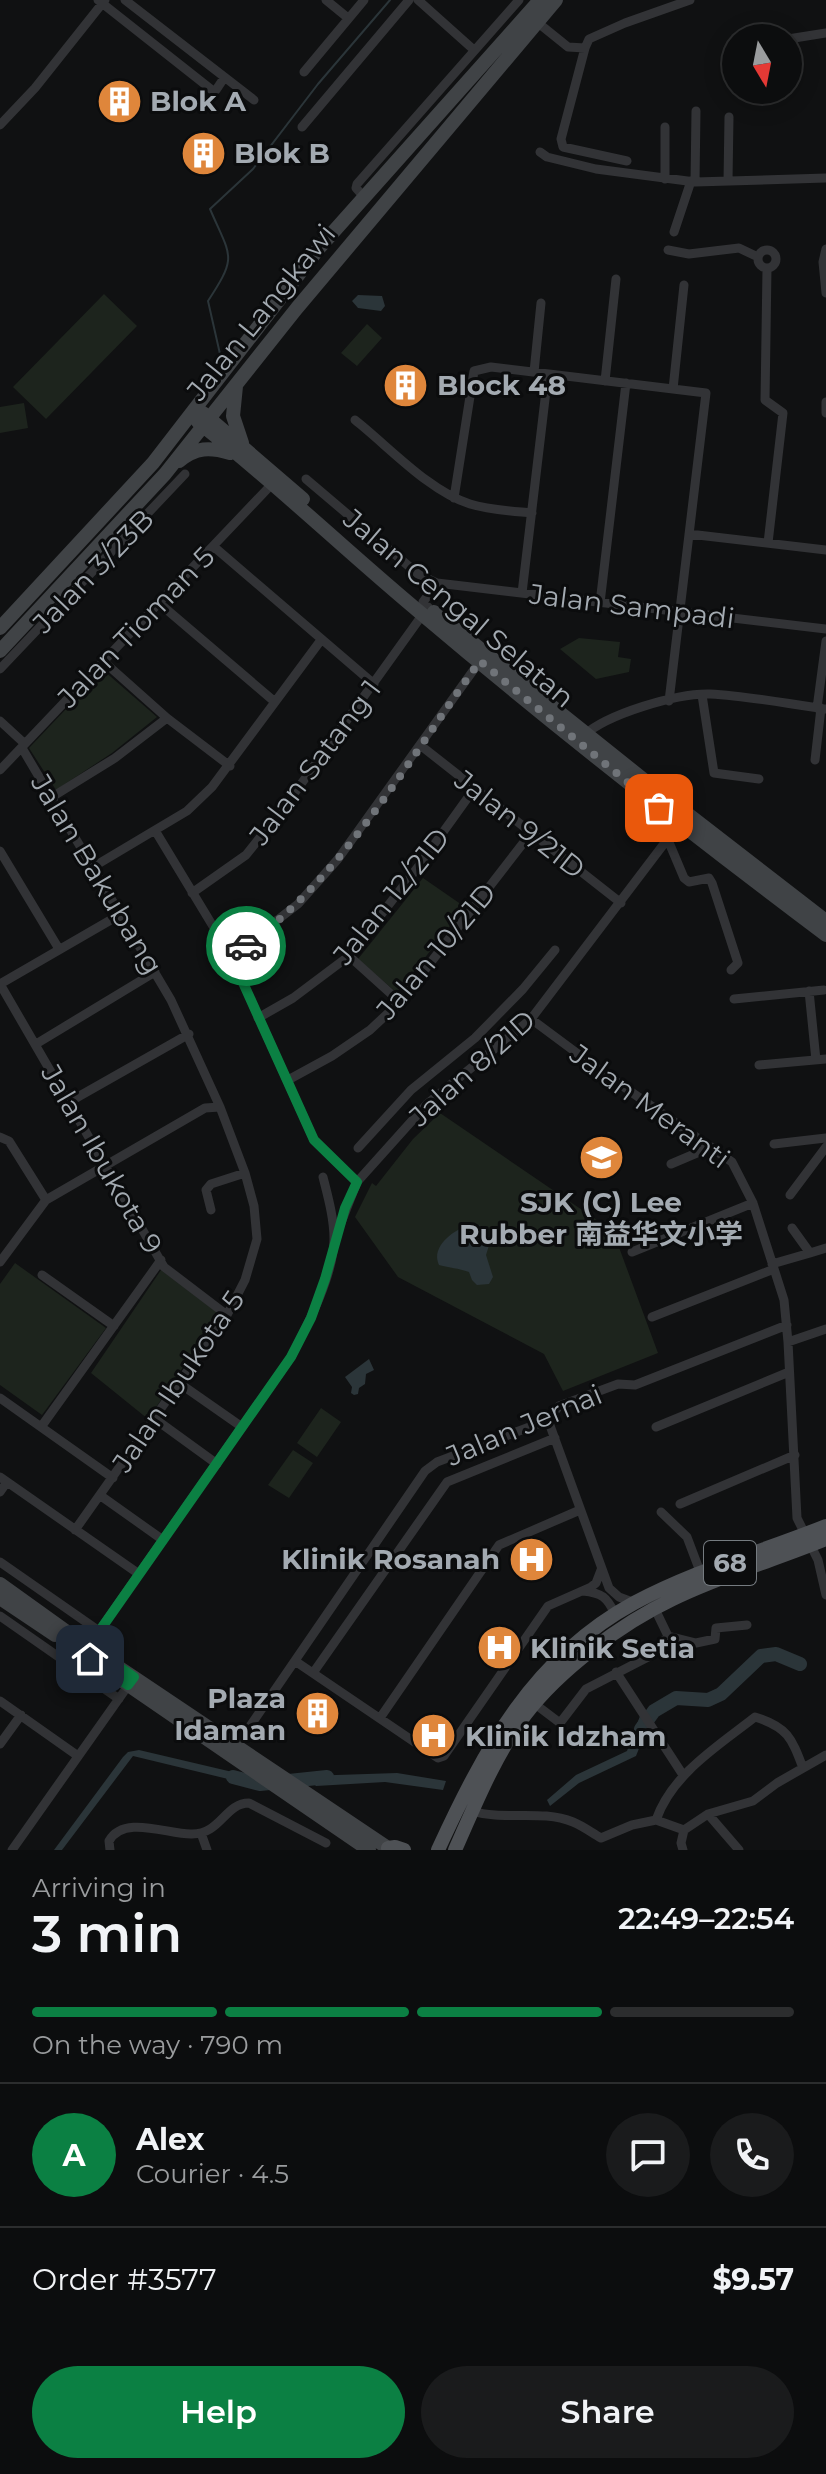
<!DOCTYPE html>
<meta charset="utf-8">
<style>
:root{--surface:#0c0d0e;--page:#1a1b1c;--text:#f1f3f6;--muted:#9a9c9e;--line:#2c2d2e;--accent:#0b8043}
body{margin:0;font-family:Montserrat,"Noto Sans SC",sans-serif;background:var(--page);color:var(--text);height:100vh;display:flex;flex-direction:column;font-size:30px;white-space:nowrap}
*{box-sizing:border-box;margin:0}
p{font-size:26px;color:var(--muted)}
.icon{flex:none;width:44px;height:44px;fill:none;stroke:currentColor;stroke-width:2;stroke-linecap:round;stroke-linejoin:round}
.map{position:relative;height:1850px;overflow:hidden}
.side{display:flex;flex-direction:column;background:var(--surface);flex:1}
.side>*{flex:none}
.needle{width:52px;rotate:170deg}
.fabs{position:absolute;left:722px;top:24px;display:grid;gap:16px}
.fabs a{display:grid;place-items:center;width:80px;height:80px;border-radius:50%;background:var(--surface);box-shadow:0 4px 20px #0003,0 0 0 2px var(--line);font-size:40px}
.pin{position:absolute;display:grid;place-items:center;width:68px;height:68px;color:#fff;margin:-34px;border-radius:16px;box-shadow:0 4px 12px #0006}
.courier{position:absolute;display:grid;place-items:center;width:80px;height:80px;margin:-40px;border:6px solid #0b8043;border-radius:50%;background:#fff;color:#222;box-shadow:0 2px 10px #0007}
.head em{font-style:normal;font-weight:600}
.head div{display:flex;flex-direction:column-reverse}
.head{display:flex;align-items:center;justify-content:space-between;height:136px;padding:0 32px}
h1{font-size:52px;font-weight:600;line-height:60px}
.bar{display:grid;grid-template-columns:repeat(4,1fr);gap:12px 8px;align-content:center;height:96px;padding:0 32px}
.bar i{height:10px;border-radius:6px;background:var(--line)}
.bar .active{background:var(--accent)}
.bar p{grid-column:span 4}
.line{display:flex;align-items:center;gap:20px;padding:0 32px;border-top:2px solid var(--line)}
.line div{flex:1}
.round{display:grid;place-items:center;flex:none;width:84px;height:84px;border-radius:42px;background:var(--page)}
.cta{display:flex;gap:16px;margin-top:auto;padding:16px 32px}
.cta a{flex:1;height:92px;border-radius:48px;background:var(--accent);color:#fff;font-size:32px;font-weight:600;line-height:92px;text-align:center}
.cta a+a{background:var(--page);color:var(--text)}
.map>svg:first-child{display:block}
.green{fill:#1d241d}
.water{fill:#2b3539}
.lines{fill:none;stroke-linecap:round;stroke-linejoin:round}
.stream{stroke:#2b3539;stroke-width:2}
.river{stroke:#2b3539;stroke-width:14}
.street{stroke:#323336;stroke-width:9}
.secondary{stroke:#404346;stroke-width:14}
.primary{stroke:#4e5155;stroke-width:14}
.done{stroke:#707479;stroke-width:8;stroke-dasharray:0 14.4}
.route{stroke:#0b8043;stroke-width:10}
.labels{text-anchor:middle;dominant-baseline:central;stroke-width:6;stroke-linejoin:round;paint-order:stroke}
.shield{fill:#0b0c0d;stroke:#757b80;stroke-width:2}
.shield-label{font-size:26px;font-weight:bold;fill:#a3aab1}
.poi-label{font-size:28px;font-weight:bold;fill:#a3aab1;stroke:#0b0c0d;text-anchor:start}
.street-label{font-size:28px;fill:#a3aab1;stroke:#0b0c0d}
</style>
<div class="map">
<svg width="826" height="1850" viewBox="0 0 826 1850">
<rect width="100%" height="100%" fill="#101112"/>
<path class="green" d="M104,294L137,326L46,419L13,387Z
M367,324L382,338L357,366L341,353Z
M24,403L28,428L0,433V407Z
M579,638L620,642L618,657L631,659L629,672L596,679L560,649Z
M103,670L157,717L112,753L56,790L29,748Z
M423,878L465,907L397,993L358,959Z
M440,1113L613,1231L658,1353L563,1391L544,1354L398,1277L355,1217L372,1183L376,1186L413,1139Z
M15,1263L106,1328L42,1415L0,1385V1284Z
M161,1270L219,1314L148,1419L91,1373Z
M321,1408L341,1422L317,1457L297,1443Z
M293,1450L313,1463L289,1498L268,1485Z"/>
<path class="water" d="M358,295L382,296L385,306L381,311L358,308L352,301Z
M471,1224L479,1225L491,1239L486,1255L493,1277L489,1284L477,1285L472,1280L469,1272C458,1268 450,1268 439,1265C430,1246 455,1229 471,1224Z
M369,1359L374,1370L366,1374L365,1384L359,1388L358,1394L354,1395L351,1393L352,1387L345,1377Z
M640,1716L648,1726L636,1756L579,1783L550,1806L547,1800L576,1775L627,1751Z
M139,1750L241,1774L257,1786L133,1756L62,1850H54L123,1757L128,1752Z
M397,1773L446,1781L443,1790L385,1782L316,1786L306,1776Z"/>
<g class="lines">
<path class="stream" d="M220,354L208,301C238,255 231,258 210,209L253,169L318,84L390,0"/>
<path class="river" d="M641,1729L654,1711L676,1698L708,1700L721,1694L761,1656L776,1654L800,1664
M233,1777L260,1784L327,1777"/>
<path class="street" d="M98,0L212,90H216L224,78
M125,0L254,100
M326,0L348,18
M418,0L474,50
M537,22L568,47L585,48
M788,39L826,33
M304,72L364,0
M0,125L35,88L105,0
M302,127L409,0
M665,127V179
M540,152L547,157L596,169L695,182L826,178
M627,161L563,147L561,139L585,48L589,39L625,23L690,0
M728,181L729,117
M695,182L696,111
M364,197L356,188L357,184L519,0
M674,232L691,181
M826,249L823,262L826,293
M668,250L689,254L739,248L758,257
M758 259a9 9 0 1 1 18 0a9 9 0 1 1-18 0Z
M767,268L765,400L783,413L768,543
M534,372L541,303
M605,381L616,279
M673,389L684,285
M826,402V413
M355,420C388,446 430,492 470,504C490,510 511,511 532,513
M306,479L418,574L437,583
M454,498L474,371L491,367L706,393L669,701
M689,534L826,550
M213,546L374,684
M522,593L548,374
M423,602L437,583L826,629
M159,603L275,702
M600,603L626,383
M103,661L167,718L230,766
M0,669L185,474
M702,695L714,773L759,779
M817,708L826,641
M0,721L25,744
M583,736C607,714 677,693 710,694C749,696 788,704 826,709
M420,745L621,903
M22,748L171,1000L220,1107L245,1173L254,1206L257,1239L245,1280L227,1315L75,1530
M815,760L821,708
M0,770L272,484
M52,797L115,758L167,718
M156,832L231,956L314,1140L357,1182
M668,840L684,878L689,882L709,878L712,883L738,963L731,970
M0,851L59,949
M93,867L187,811L212,787L321,640
M192,893L246,855L286,805L428,607
M231,956L298,904L338,859L480,661
M349,956L400,1002
M0,984L164,1267L227,1315
M0,984L121,914
M809,991L816,1060
M734,999L824,990
M258,1018L293,998L349,956L418,867L474,789
M531,1019L601,1071L732,1162L753,1203L784,1300L788,1342L797,1518L818,1560L826,1595
M36,1044L155,972
M759,1065L826,1059
M288,1080L332,1056L370,1030L400,1002L531,833
M69,1102L189,1034
M0,1137L9,1141L46,1200
M774,1144L826,1138
M358,1148L411,1090L475,1038L523,989L555,950
M671,1164L711,1147
M790,1195L826,1147
M211,1210L206,1190L211,1184L245,1173
M792,1228L810,1253L826,1248
M335,1238L357,1182L427,1104L531,1019L679,824
M632,1252L753,1203
M0,1262L46,1200L205,1108L220,1107
M772,1264L810,1253
M42,1275L114,1326
M652,1317L774,1269
M788,1342L826,1329
M179,1383L242,1427
M0,1398L113,1478
M155,1419L217,1464
M548,1420L609,1588L619,1597L635,1603
M41,1427L161,1260
M656,1427L789,1372
M0,1477L139,1574
M0,1492L7,1482
M101,1496L163,1540
M680,1504L795,1455
M661,1512L687,1537L701,1574
M0,1562L99,1631
M583,1591C602,1593 607,1597 615,1614
M655,1609L668,1636
M0,1616L119,1699
M85,1651L291,1357C307,1326 334,1275 334,1239C334,1218 328,1197 323,1177
M295,1661L438,1758L444,1756L548,1606L591,1587L596,1583L601,1570
M616,1672L683,1775
M313,1673L447,1482L555,1438
M0,1701L78,1756
M535,1704L560,1723L586,1689L650,1656L668,1636L696,1643L715,1639L716,1628L747,1625
M380,1718L499,1545L580,1510
M0,1744L21,1715
M233,1748L246,1732L425,1471L437,1462L548,1420L559,1406L618,1384L635,1385L787,1325
M472,1811C504,1821 541,1809 573,1822C583,1826 592,1833 601,1838L632,1825L656,1820L684,1830
M708,1814L739,1850
M656,1820C672,1774 718,1746 755,1717C788,1727 792,1739 803,1768
M201,1833L207,1850
M12,1850L130,1683
M110,1850L109,1841C124,1814 169,1835 192,1834C221,1834 225,1803 249,1803L326,1843
M683,1850L681,1843L684,1830L708,1814L753,1801L777,1783L826,1755"/>
<path class="secondary" d="M236,386L233,416L242,443
M203,413L303,499
M198,422C276,483 347,552 423,615C554,726 689,832 826,935
M179,461C196,447 210,447 230,453
M434,612L654,788L826,921
M0,628L153,463L319,248L540,0
M0,651L165,474L297,308L556,0
M0,1584L78,1640L391,1850
M0,1598L55,1635
M89,1658L369,1850"/>
<path class="primary" d="M388,1848L395,1847L404,1850
M438,1850C484,1750 533,1658 634,1603C694,1571 763,1551 826,1526
M455,1850C475,1805 495,1755 525,1715C559,1670 622,1623 673,1599C722,1575 775,1560 826,1539"/>
</g>
<g class="lines">
<path class="done" d="M246,946C344,876 409,758 480,661L659,808"/>
<path class="route" d="M90,1659L128,1685L134,1677L89,1646L291,1357L311,1318L325,1279L345,1208L357,1182L314,1140L231,956L246,946"/>
</g>
<defs>
<symbol id="building-disc" viewBox="-11 -11 22 22"><circle r="9.5" fill="#df863b" stroke="#0b0c0d"/><path d="M-4-6H4V6H1V3H-1V6H-4ZM-2.5-4.3h1.7v1.8h-1.7ZM.8-4.3h1.7v1.8H.8ZM-2.5-1h1.7V.8h-1.7ZM.8-1h1.7V.8H.8Z" fill="#fff"/></symbol>
<symbol id="school-disc" viewBox="-11 -11 22 22"><circle r="9.5" fill="#df863b" stroke="#0b0c0d"/><path d="M0-5L7-2L0 1L-7-2ZM-4 1L0 2.5L4 1V4Q0 6-4 4Z" fill="#fff"/></symbol>
<symbol id="hospital-disc" viewBox="-11 -11 22 22"><circle r="9.5" fill="#df863b" stroke="#0b0c0d"/><path d="M-5-5h3v3.5h4V-5h3V5h-3V1.5h-4V5h-3Z" fill="#fff"/></symbol>
</defs>
<g fill-rule="evenodd">
<use href="#building-disc" x="94" y="76" width="51" height="51"/>
<use href="#building-disc" x="178" y="128" width="51" height="51"/>
<use href="#building-disc" x="380" y="360" width="51" height="51"/>
<use href="#school-disc" x="576" y="1132" width="51" height="51"/>
<use href="#hospital-disc" x="506" y="1534" width="51" height="51"/>
<use href="#hospital-disc" x="474" y="1622" width="51" height="51"/>
<use href="#building-disc" x="292" y="1688" width="51" height="51"/>
<use href="#hospital-disc" x="408" y="1710" width="51" height="51"/>
</g>
<g class="labels">
<rect class="shield" x="704" y="1541" width="52" height="44" rx="6"/>
<g class="shield-label">
<text x="730" y="1563">68</text>
</g>
<g class="poi-label">
<text x="150" y="101">Blok A</text>
<text x="234" y="153">Blok B</text>
<text x="437" y="385">Block 48</text>
<text x="601" y="1202" text-anchor="middle">SJK (C) Lee<tspan x="601" dy="32">Rubber 南益华文小学</tspan></text>
<text x="500" y="1559" text-anchor="end">Klinik Rosanah</text>
<text x="530" y="1648">Klinik Setia</text>
<text x="286" y="1698" text-anchor="end">Plaza<tspan x="286" dy="32">Idaman</tspan></text>
<text x="465" y="1736">Klinik Idzham</text>
</g>
<g class="street-label">
<text transform="translate(261 312) rotate(-51)">Jalan Langkawi</text>
<text transform="translate(93 571) rotate(-46)">Jalan 3/23B</text>
<text transform="translate(632 606) rotate(7)">Jalan Sampadi</text>
<text transform="translate(459 608) rotate(40)">Jalan Cengal Selatan</text>
<text transform="translate(136 627) rotate(-46)">Jalan Tioman 5</text>
<text transform="translate(315 762) rotate(-53)">Jalan Satang 1</text>
<text transform="translate(520 824) rotate(38)">Jalan 9/21D</text>
<text transform="translate(97 874) rotate(59)">Jalan Bakubang</text>
<text transform="translate(391 896) rotate(-51)">Jalan 12/21D</text>
<text transform="translate(436 951) rotate(-50)">Jalan 10/21D</text>
<text transform="translate(472 1068) rotate(-42)">Jalan 8/21D</text>
<text transform="translate(650 1106) rotate(36)">Jalan Meranti</text>
<text transform="translate(102 1159) rotate(60)">Jalan Ibukota 9</text>
<text transform="translate(178 1381) rotate(-56)">Jalan Ibukota 5</text>
<text transform="translate(524 1425) rotate(-23)">Jalan Jernai</text>
</g>
</g>
</svg>
<div class="fabs">
<a><svg class="needle" viewBox="-14 -14 28 28"><path d="M0-13l5 13h-10z" fill="#e53935"/><path d="M0 13l5-13h-10z" fill="#9a9c9e"/></svg></a>
</div>
<div class="pin" style="left:659px;top:808px;background:#ea580c"><svg class="icon" aria-label="bag" viewBox="0 0 24 24"><path d="M5 8h14l-1 12H6zM9 8a3 3 0 0 1 6 0"/></svg></div>
<div class="pin" style="left:90px;top:1659px;background:#1f2937"><svg class="icon" aria-label="home" viewBox="0 0 24 24"><path d="M3 11l9-7 9 7M6 9v11h12V9"/></svg></div>
<div class="courier" style="left:246px;top:946px"><svg class="icon" aria-label="car" viewBox="0 0 24 24"><path d="M5 17H2v-5l4-1 3-4h7l3 4 3 1v5h-3M9 17h6M6 11h13"/><circle cx="7" cy="17" r="2"/><circle cx="17" cy="17" r="2"/></svg></div>
</div>
<section class="side">
<div class="head"><div><h1>3 min</h1><p>Arriving in</p></div><em>22:49–22:54</em></div>
<div class="bar"><i class="active"></i><i class="active"></i><i class="active"></i><i></i><p>On the way · 790 m</p></div>
<div class="line" style="height:144px"><b class="round" style="background:var(--accent);color:#fff">A</b><div><b>Alex</b><p>Courier · 4.5</p></div><a class="round"><svg class="icon" aria-label="chat" viewBox="0 0 24 24"><path d="M4 5h16v11H9l-5 4z"/></svg></a><a class="round"><svg class="icon" aria-label="phone" viewBox="0 0 24 24"><path d="M5 4h4l2 5-3 2q2 4 5 5l2-3 5 2v4C11 20 4 13 5 4z"/></svg></a></div>
<div class="line" style="height:104px"><div>Order #3577</div><b>$9.57</b></div>
<div class="cta"><a>Help</a><a>Share</a></div>
</section>
